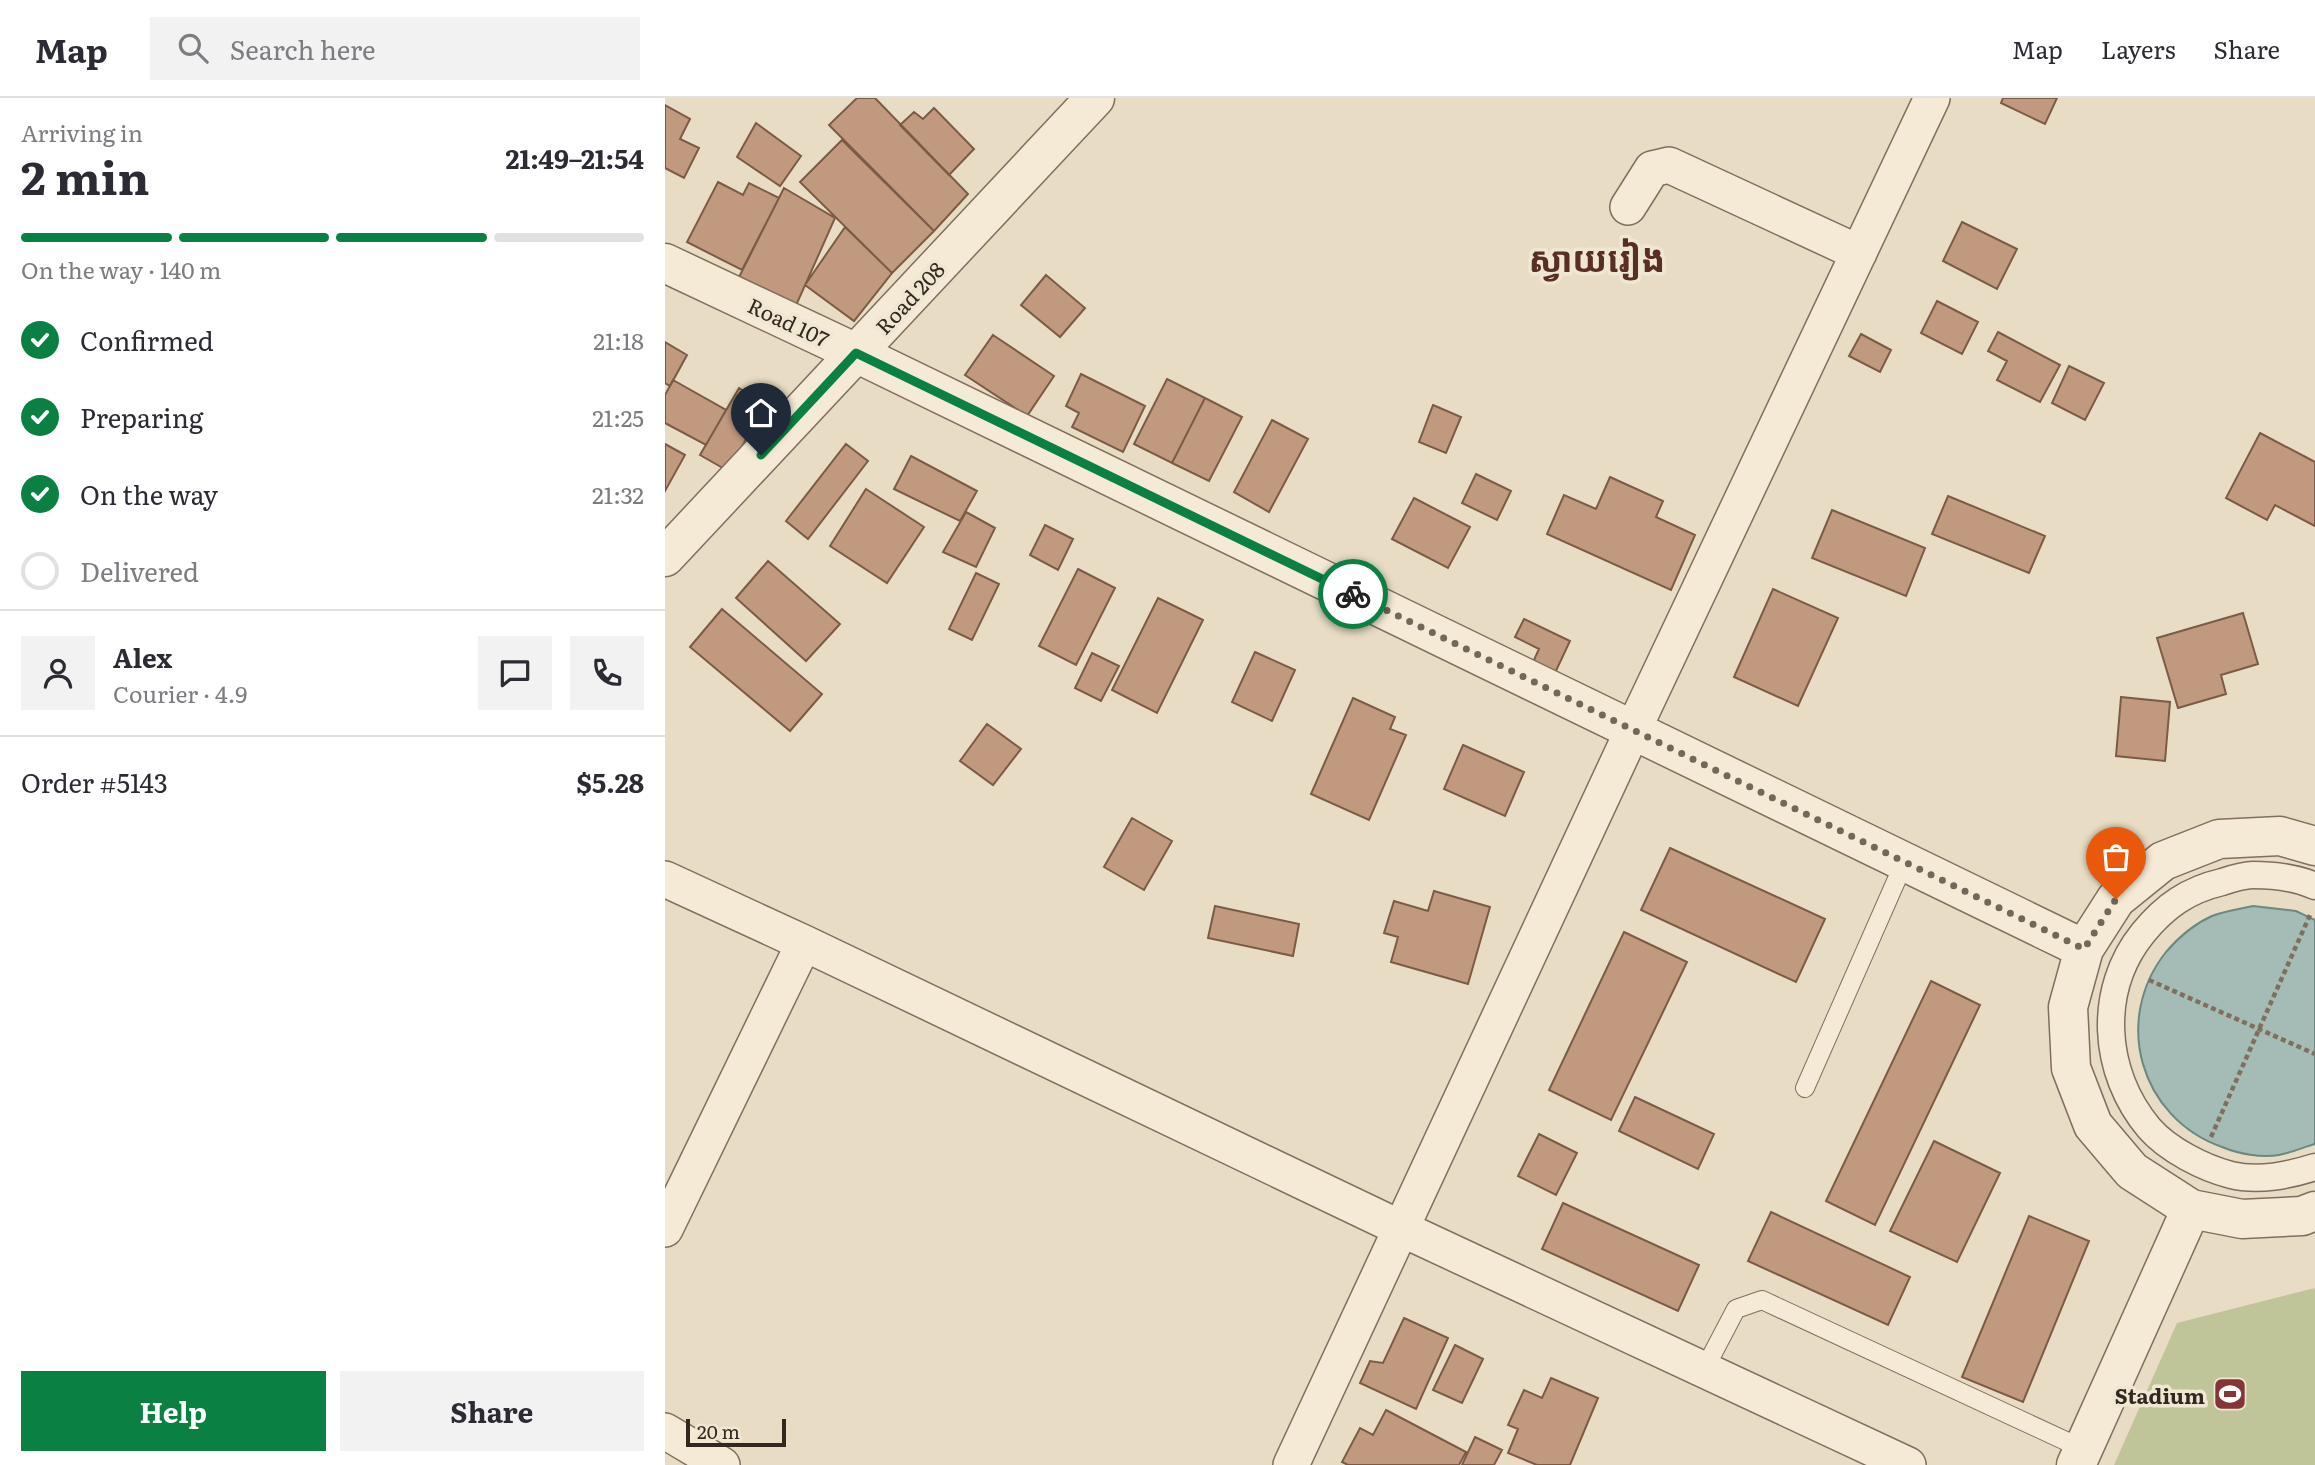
<!DOCTYPE html>
<meta charset="utf-8">
<style>
:root{--surface:#fff;--page:#f2f2f3;--text:#2b2b33;--muted:#7c7c81;--line:#e1e1e2;--accent:#0b8043}
body{margin:0;font-family:Literata,"Noto Sans Khmer",serif;background:var(--page);color:var(--text);height:100vh;display:flex;flex-direction:column;font-size:26px;white-space:nowrap}
*{box-sizing:border-box;margin:0}
p{font-size:23px;color:var(--muted)}
.icon{flex:none;width:38px;height:38px;fill:none;stroke:currentColor;stroke-width:2;stroke-linecap:round;stroke-linejoin:round}
.map{position:relative;flex:1;overflow:hidden}
.sheet{display:flex;flex-direction:column;background:var(--surface);width:665px}
.sheet>*{flex:none}
.scale{position:absolute;left:21px;bottom:18px;width:100px;box-sizing:border-box;padding-left:7px;border:4px solid #32281f;border-top:0;font-size:19px;line-height:24px;white-space:nowrap;color:#32281f;-webkit-text-stroke:5px #f0e7d2;paint-order:stroke}
.pin{position:absolute;display:grid;place-items:center;width:60px;height:60px;color:#fff;margin:-72px -30px;border-radius:50% 50% 50% 0;rotate:-45deg;box-shadow:0 0 7px #0007}
.pin .icon{rotate:45deg}
.courier{position:absolute;display:grid;place-items:center;width:70px;height:70px;margin:-35px;border:5px solid #0b8043;border-radius:50%;background:#fff;color:#222;box-shadow:0 2px 9px #0007}
.headline em{font-style:normal;font-weight:700}
.headline div{display:flex;flex-direction:column-reverse}
.headline{display:flex;align-items:center;justify-content:space-between;height:119px;padding:0 21px}
h1{font-size:46px;font-weight:700;line-height:52px}
.bar{display:grid;grid-template-columns:repeat(4,1fr);gap:10px 7px;align-content:center;height:84px;padding:0 21px}
.bar i{height:9px;border-radius:5px;background:var(--line)}
.bar .active{background:var(--accent)}
.bar p{grid-column:span 4}
.line{display:flex;align-items:center;gap:18px;padding:0 21px;border-top:2px solid var(--line)}
.line div{flex:1}
.round{display:grid;place-items:center;flex:none;width:74px;height:74px;border-radius:0px;background:var(--page)}
ol{padding:0 21px;list-style:none}
li{display:flex;align-items:center;gap:21px;height:77px}
li p{margin-inline-start:auto}
li .icon{padding:7px;border-radius:50%;background:var(--accent);color:#fff;stroke-width:4}
li:last-child{color:var(--muted)}
li i{width:38px;height:38px;border:4px solid var(--line);border-radius:50%}
.action{display:flex;gap:14px;margin-top:auto;padding:14px 21px}
.action a{flex:1;height:80px;border-radius:0px;background:var(--accent);color:#fff;font-size:28px;font-weight:700;line-height:80px;text-align:center}
.action a+a{background:var(--page);color:var(--text)}
header{display:flex;align-items:center;gap:42px;box-sizing:border-box;height:98px;padding:0 35px;background:var(--surface);border-bottom:2px solid var(--line)}
header strong{font-size:33px}
nav{display:flex;gap:38px;margin-inline-start:auto;font-size:24px}
.search{width:490px;height:63px;background:var(--page);display:flex;align-items:center;gap:18px;box-sizing:border-box;padding:0 24px;border-radius:0px;color:var(--muted);font-size:26px}
main{display:flex;flex:1;min-height:0}
.map>svg:first-child{display:block}
.green{fill:#bfc499}
.water{fill:#a5bbb5;stroke:#6d8881;stroke-width:2}
.building{fill:#c1997e;stroke:#7c5b46;stroke-width:2}
.lines{fill:none;stroke-linecap:round;stroke-linejoin:round}
.service-casing{stroke:#806f5d;stroke-width:20}
.pedestrian-casing{stroke:#806f5d;stroke-width:29}
.minor-casing{stroke:#806f5d;stroke-width:38}
.tertiary-casing{stroke:#806f5d;stroke-width:41}
.path{stroke:#806f5d;stroke-width:4.5;stroke-dasharray:5 3.5;stroke-linecap:butt}
.service{stroke:#f4ead6;stroke-width:18}
.pedestrian{stroke:#f4ead6;stroke-width:26}
.minor{stroke:#f4ead6;stroke-width:35}
.tertiary{stroke:#f4ead6;stroke-width:38}
.done{stroke:#726759;stroke-width:7;stroke-dasharray:0 12.6}
.route{stroke:#0b8043;stroke-width:9}
.labels{text-anchor:middle;dominant-baseline:central;stroke-width:7;stroke-linejoin:round;paint-order:stroke}
.street-label{font-size:21px;fill:#32281f;stroke:#f0e7d2}
.poi-label{font-size:21px;font-weight:bold;fill:#32281f;stroke:#f0e7d2;text-anchor:end}
.town-label{font-size:35px;font-weight:bold;fill:#592e24;stroke:#f0e7d2}
</style>
<header>
<strong>Map</strong>
<div class="search"><svg class="icon" aria-label="search" viewBox="0 0 24 24"><circle cx="10" cy="10" r="6"/><path d="M15 15l6 6"/></svg>Search here</div>
<nav><a>Map</a><a>Layers</a><a>Share</a></nav>
</header>
<main>
<section class="sheet">
<div class="headline"><div><h1>2 min</h1><p>Arriving in</p></div><em>21:49–21:54</em></div>
<div class="bar"><i class="active"></i><i class="active"></i><i class="active"></i><i></i><p>On the way · 140 m</p></div>
<ol>
<li><svg class="icon" aria-label="check" viewBox="0 0 24 24"><path d="M5 12l5 5 9-10"/></svg>Confirmed<p>21:18</p></li>
<li><svg class="icon" aria-label="check" viewBox="0 0 24 24"><path d="M5 12l5 5 9-10"/></svg>Preparing<p>21:25</p></li>
<li><svg class="icon" aria-label="check" viewBox="0 0 24 24"><path d="M5 12l5 5 9-10"/></svg>On the way<p>21:32</p></li>
<li><i></i>Delivered</li>
</ol>
<div class="line" style="height:126px"><a class="round"><svg class="icon" aria-label="person" viewBox="0 0 24 24"><circle cx="12" cy="8" r="4"/><path d="M4 21q1-7 8-7t8 7"/></svg></a><div><b>Alex</b><p>Courier · 4.9</p></div><a class="round"><svg class="icon" aria-label="chat" viewBox="0 0 24 24"><path d="M4 5h16v11H9l-5 4z"/></svg></a><a class="round"><svg class="icon" aria-label="phone" viewBox="0 0 24 24"><path d="M5 4h4l2 5-3 2q2 4 5 5l2-3 5 2v4C11 20 4 13 5 4z"/></svg></a></div>
<div class="line" style="height:91px"><div>Order #5143</div><b>$5.28</b></div>
<div class="action"><a>Help</a><a>Share</a></div>
</section>
<div class="map">
<svg width="1650" height="1367" viewBox="0 0 1650 1367">
<rect width="100%" height="100%" fill="#e8ddc4"/>
<path class="green" d="M1650,1190V1367H1449L1512,1225Z"/>
<path class="water" d="M1588,808L1631,813L1650,822V1046C1639,1049 1626,1055 1614,1057C1596,1060 1574,1056 1557,1049C1475,1020 1447,922 1501,854C1513,840 1529,826 1547,818C1559,813 1575,811 1588,808Z"/>
<path class="building" d="M192,0H210L303,96L269,133L164,27Z
M1338,0H1392L1380,26L1336,5Z
M0,7L25,21L15,41L34,50L19,80L0,70Z
M269,10L309,51L284,77L235,27L249,14L258,21Z
M91,25L136,58L115,88L72,59Z
M177,42L269,133L227,175L135,84Z
M53,84L78,97L84,85L114,100L77,172L22,144Z
M119,90L170,120L129,212L72,183Z
M1297,124L1352,151L1332,191L1278,163Z
M180,129L227,175L189,223L140,187Z
M381,177L420,210L395,239L356,207Z
M1272,203L1313,224L1297,256L1256,235Z
M1333,234L1395,267L1375,304L1332,282L1342,263L1323,253Z
M1196,236L1226,252L1215,274L1184,258Z
M328,237L389,278L362,318L300,277Z
M0,244L22,257L5,288L0,285Z
M1404,268L1439,285L1420,322L1387,305Z
M416,276L480,308L458,354L407,329L414,315L401,308Z
M502,281L540,300L507,365L469,346Z
M8,282L61,312L41,347L0,325V297Z
M74,290L101,306L63,373L35,357Z
M540,300L577,319L544,383L507,365Z
M768,307L796,319L781,355L754,344Z
M607,322L643,341L604,414L569,394Z
M1595,335L1650,364V428L1610,407L1602,422L1561,400Z
M0,346L20,357L0,393Z
M181,346L203,363L143,441L121,423Z
M246,358L312,393L295,423L229,391Z
M811,376L846,393L832,422L797,405Z
M945,379L998,403L991,419L1030,437L1006,492L882,436L899,397L931,411Z
M201,391L259,429L222,485L165,448Z
M1283,398L1380,438L1364,475L1267,436Z
M749,400L805,429L783,470L727,441Z
M1167,412L1260,450L1241,498L1147,460Z
M301,414L330,430L311,469L278,454Z
M380,427L408,441L393,472L365,457Z
M103,463L175,526L141,563L71,500Z
M413,471L450,490L411,567L374,548Z
M311,475L334,486L307,542L284,531Z
M1108,491L1173,520L1133,608L1069,579Z
M493,500L538,522L492,615L447,592Z
M57,511L157,596L125,633L25,549Z
M1578,515L1593,566L1556,577L1561,596L1513,610L1492,540Z
M859,521L905,543L890,575L868,564L874,551L850,539Z
M590,554L630,572L607,623L567,604Z
M427,555L454,568L436,603L410,590Z
M1456,599L1505,604L1500,663L1451,658Z
M688,600L730,619L725,631L741,637L704,722L646,696Z
M322,626L356,651L328,687L295,663Z
M798,647L859,674L840,718L779,691Z
M467,720L507,743L479,792L439,769Z
M1005,750L1160,821L1131,884L976,812Z
M769,793L825,809L803,886L726,864L733,839L719,835L729,803L763,813Z
M550,808L634,826L628,858L543,840Z
M959,834L1022,864L946,1022L884,992Z
M1266,883L1315,907L1210,1127L1161,1103Z
M970,999L1049,1036L1033,1071L954,1033Z
M874,1036L912,1055L891,1097L853,1078Z
M1269,1043L1335,1075L1292,1164L1225,1133Z
M898,1105L1034,1167L1013,1213L877,1151Z
M1106,1114L1245,1179L1223,1227L1083,1163Z
M1364,1118L1424,1143L1358,1304L1297,1279Z
M739,1220L783,1240L751,1311L695,1285L705,1263L718,1265Z
M790,1247L818,1261L797,1305L768,1292Z
M886,1280L933,1300L905,1367H872L843,1355L853,1331L843,1327L859,1292L877,1300Z
M721,1312L801,1354L794,1367H683L677,1364L695,1330L708,1337Z
M810,1339L837,1352L829,1367H797Z"/>
<g class="lines">
<defs>
<path id="service" d="M1140,990L1239,765
M1039,1272L1071,1211L1097,1202L1418,1351"/>
<path id="pedestrian" d="M1650,788C1632,780 1608,777 1588,777C1578,777 1566,781 1557,784C1523,792 1500,808 1478,835C1432,892 1437,974 1484,1030C1503,1052 1539,1070 1566,1077C1594,1084 1624,1077 1650,1069"/>
<path id="minor" d="M963,109L987,71L1004,67L1194,155
M0,781L139,845L735,1130L1243,1367
M0,1131L139,845
M0,1333L57,1367
M626,1367L968,632L1267,0"/>
<path id="tertiary" d="M0,165L191,255L1419,851
M0,459L430,0
M1650,748L1615,738L1554,741L1498,763L1451,801L1419,851L1403,909L1406,970L1428,1027L1467,1073L1526,1111L1577,1121L1637,1118L1650,1113
M1411,1367L1526,1111"/>
</defs>
<use href="#service" class="service-casing"/>
<use href="#pedestrian" class="pedestrian-casing"/>
<use href="#minor" class="minor-casing"/>
<use href="#tertiary" class="tertiary-casing"/>
<path class="path" d="M1484,882L1650,956
M1546,1039L1645,817"/>
<use href="#service" class="service"/>
<use href="#pedestrian" class="pedestrian"/>
<use href="#minor" class="minor"/>
<use href="#tertiary" class="tertiary"/>
</g>
<g class="lines">
<path class="done" d="M688,496L1419,851L1451,801"/>
<path class="route" d="M96,357L191,255L688,496"/>
</g>
<defs>
<symbol id="stadium-square" viewBox="-11 -11 22 22"><rect x="-9" y="-9" width="18" height="18" rx="4" fill="#873436" stroke="#f0e7d2"/><path d="M0-5a6.5 5 0 1 0 0 10a6.5 5 0 1 0 0-10ZM-3.5-1.8h7v3.6h-7Z" fill="#fff"/></symbol>
</defs>
<g fill-rule="evenodd">
<use href="#stadium-square" x="1546" y="1277" width="38" height="38"/>
</g>
<g class="labels">
<g class="street-label">
<text transform="translate(244 199) rotate(-47)">Road 208</text>
<text transform="translate(124 223) rotate(25)">Road 107</text>
</g>
<g class="poi-label">
<text x="1540" y="1296">Stadium</text>
</g>
<g class="town-label">
<text x="932" y="159">ស្វាយរៀង</text>
</g>
</g>
</svg>
<div class="scale">20 m</div>
<div class="pin" style="left:1451px;top:801px;background:#ea580c"><svg class="icon" aria-label="bag" viewBox="0 0 24 24"><path d="M5 8h14l-1 12H6zM9 8a3 3 0 0 1 6 0"/></svg></div>
<div class="pin" style="left:96px;top:357px;background:#1f2937"><svg class="icon" aria-label="home" viewBox="0 0 24 24"><path d="M3 11l9-7 9 7M6 9v11h12V9"/></svg></div>
<div class="courier" style="left:688px;top:496px"><svg class="icon" aria-label="bike" viewBox="0 0 24 24"><circle cx="6" cy="16" r="4"/><circle cx="18" cy="16" r="4"/><path d="M6 16l4-8h5l3 8M10 8l3 8H6M13 5h3"/></svg></div>
</div>
</main>
